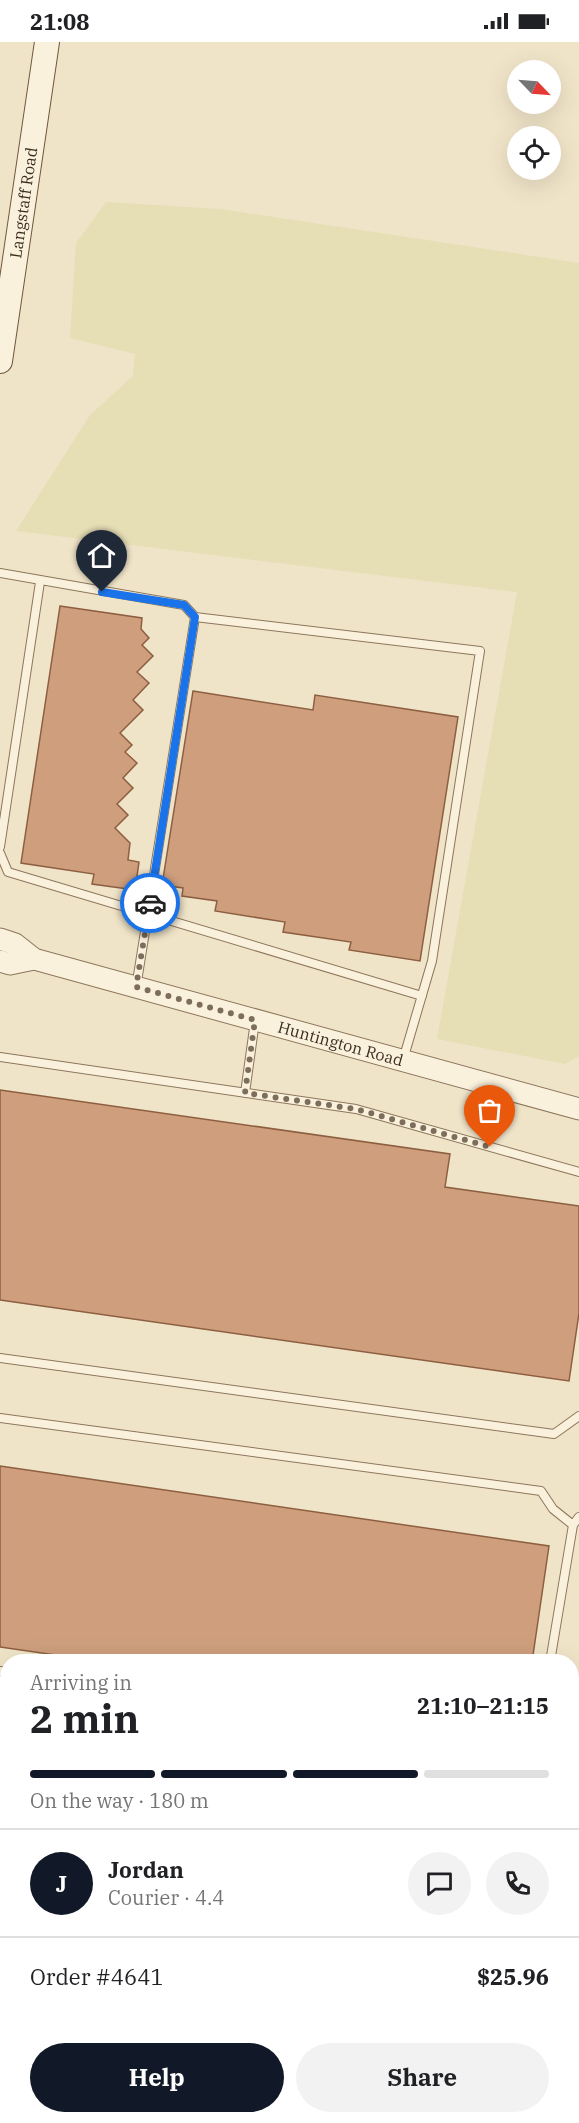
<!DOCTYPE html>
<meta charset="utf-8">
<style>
:root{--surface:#fff;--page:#f2f2f2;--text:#202124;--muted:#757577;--line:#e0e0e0;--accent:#111827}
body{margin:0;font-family:"IBM Plex Serif",serif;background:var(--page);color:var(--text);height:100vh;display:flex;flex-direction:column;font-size:22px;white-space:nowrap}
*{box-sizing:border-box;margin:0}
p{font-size:20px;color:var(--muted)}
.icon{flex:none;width:33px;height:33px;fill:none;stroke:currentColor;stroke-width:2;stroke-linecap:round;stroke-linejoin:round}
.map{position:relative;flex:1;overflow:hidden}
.drawer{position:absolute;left:0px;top:1612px;width:579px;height:470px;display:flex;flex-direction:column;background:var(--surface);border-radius:24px 24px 0 0;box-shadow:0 6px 24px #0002}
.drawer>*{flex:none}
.needle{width:39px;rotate:115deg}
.tools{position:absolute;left:507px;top:18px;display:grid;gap:12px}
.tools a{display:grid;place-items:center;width:54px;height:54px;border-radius:50%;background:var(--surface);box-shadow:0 6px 24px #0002;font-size:30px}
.pin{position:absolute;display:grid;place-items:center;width:51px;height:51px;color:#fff;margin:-62px -26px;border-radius:50% 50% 50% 0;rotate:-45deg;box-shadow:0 0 6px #0007}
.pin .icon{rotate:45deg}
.courier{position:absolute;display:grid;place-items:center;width:60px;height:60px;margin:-30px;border:4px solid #1a73e8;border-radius:50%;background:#fff;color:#222;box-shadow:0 2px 8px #0007}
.summary em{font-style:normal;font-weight:700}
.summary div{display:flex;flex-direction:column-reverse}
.summary{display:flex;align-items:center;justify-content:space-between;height:102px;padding:0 30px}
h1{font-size:39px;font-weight:700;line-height:45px}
.bar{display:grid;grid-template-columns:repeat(4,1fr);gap:9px 6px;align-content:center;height:72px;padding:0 30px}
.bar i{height:8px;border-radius:4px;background:var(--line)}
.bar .active{background:var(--accent)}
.bar p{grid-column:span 4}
.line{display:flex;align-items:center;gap:15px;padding:0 30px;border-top:2px solid var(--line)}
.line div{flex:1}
.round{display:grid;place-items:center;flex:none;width:63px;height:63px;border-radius:32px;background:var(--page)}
.action{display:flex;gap:12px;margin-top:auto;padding:12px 30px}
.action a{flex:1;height:69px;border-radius:36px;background:var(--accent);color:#fff;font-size:24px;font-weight:700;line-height:69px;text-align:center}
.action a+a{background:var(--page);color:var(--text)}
.status{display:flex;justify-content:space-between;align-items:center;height:42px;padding:0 30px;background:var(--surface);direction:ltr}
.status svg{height:16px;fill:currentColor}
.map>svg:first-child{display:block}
.farmland{fill:#e6deb5}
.building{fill:#cf9f7d;stroke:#8d5f41;stroke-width:1.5}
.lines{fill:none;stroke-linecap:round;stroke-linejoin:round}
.service-casing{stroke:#8d765c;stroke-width:10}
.tertiary-casing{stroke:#8d765c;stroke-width:23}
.secondary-casing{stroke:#6f573f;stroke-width:26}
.service{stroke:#faf1dc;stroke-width:8}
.tertiary{stroke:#faf1dc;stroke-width:21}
.secondary{stroke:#faf1dc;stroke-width:24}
.done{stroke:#7c6e5b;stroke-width:6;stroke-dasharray:0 10.8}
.route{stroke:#1a73e8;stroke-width:8}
.labels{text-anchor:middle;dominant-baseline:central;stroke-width:4.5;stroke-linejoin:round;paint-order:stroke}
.street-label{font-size:16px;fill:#3d2e20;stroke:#f7eed8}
</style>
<div class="status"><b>21:08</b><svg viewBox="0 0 49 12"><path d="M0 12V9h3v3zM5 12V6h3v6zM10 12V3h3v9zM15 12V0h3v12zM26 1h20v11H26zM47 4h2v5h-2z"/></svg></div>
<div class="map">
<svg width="579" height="2081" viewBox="0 0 579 2081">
<rect width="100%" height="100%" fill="#f0e4c8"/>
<path class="farmland" d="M106,160L220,167L579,221V1014L565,1022L437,997L517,550L16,489L90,373L133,334L135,312L70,296L76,201Z
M579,1770V1910L572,1903V1822Z"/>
<path class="building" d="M60,564L142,576L141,587L149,596L142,603L153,614L137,630L149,641L133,658L143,668L120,691L132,703L125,710L137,721L123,736L133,746L117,762L128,773L115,786L130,801L128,818L139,820L135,848L92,842L94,832L21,821Z
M193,649L313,668L315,653L458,675L420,919L349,908L351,900L283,890L285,880L215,869L217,859L182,854L183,846L162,843Z
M0,1048L450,1112L445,1145L579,1164V1271L569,1339L0,1258Z
M0,1424L549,1504L532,1620H104L0,1605Z"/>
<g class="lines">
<defs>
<path id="service" d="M0,531L184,563L195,575L136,946
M195,575L480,609L432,919L403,1018
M0,805L40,540
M0,811L8,830L422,954
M0,1015L356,1067L579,1130
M245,1051L255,979
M0,1316L554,1392L579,1374
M0,1376L541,1449L553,1467L573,1483
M550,1620L573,1483L579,1475
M0,1629L8,1630
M0,1669L8,1670
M0,1710L8,1711
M0,1771L8,1763
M0,1816L8,1826
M0,1914L8,1927
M0,1983L8,1982
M130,2074L132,2081"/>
<g id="tertiary">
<path id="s1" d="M0,897L15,902L34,917L579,1067"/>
<path d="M0,919L10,922L34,917"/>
</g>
<g id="secondary">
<path id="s2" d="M0,319L47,0"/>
</g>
</defs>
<use href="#service" class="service-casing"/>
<use href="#tertiary" class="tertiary-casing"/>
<use href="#secondary" class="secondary-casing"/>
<use href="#service" class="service"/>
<use href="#tertiary" class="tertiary"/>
<use href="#secondary" class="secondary"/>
</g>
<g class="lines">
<path class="done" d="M150,861L136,945L255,978L245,1051L356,1067L490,1105"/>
<path class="route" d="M102,550L184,563L195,575L150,861"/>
</g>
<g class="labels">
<g class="street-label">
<text stroke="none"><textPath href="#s2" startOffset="160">Langstaff Road</textPath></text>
<text stroke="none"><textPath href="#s1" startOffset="358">Huntington Road</textPath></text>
</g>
</g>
</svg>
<div class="tools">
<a><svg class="needle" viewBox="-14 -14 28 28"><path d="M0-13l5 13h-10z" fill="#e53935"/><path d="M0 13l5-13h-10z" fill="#757577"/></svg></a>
<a><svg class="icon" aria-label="locate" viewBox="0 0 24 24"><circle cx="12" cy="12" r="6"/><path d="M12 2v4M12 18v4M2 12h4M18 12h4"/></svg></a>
</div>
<div class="pin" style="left:490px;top:1105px;background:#ea580c"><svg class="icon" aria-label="bag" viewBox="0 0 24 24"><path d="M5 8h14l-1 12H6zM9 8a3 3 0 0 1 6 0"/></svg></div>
<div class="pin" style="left:102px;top:550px;background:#1f2937"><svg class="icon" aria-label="home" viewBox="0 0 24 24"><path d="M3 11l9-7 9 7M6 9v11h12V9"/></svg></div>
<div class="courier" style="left:150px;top:861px"><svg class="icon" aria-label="car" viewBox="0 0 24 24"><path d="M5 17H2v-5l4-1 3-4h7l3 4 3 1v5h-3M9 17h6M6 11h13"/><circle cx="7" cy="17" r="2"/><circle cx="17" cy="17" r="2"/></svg></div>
<section class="drawer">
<div class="summary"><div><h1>2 min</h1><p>Arriving in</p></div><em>21:10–21:15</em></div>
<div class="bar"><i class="active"></i><i class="active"></i><i class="active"></i><i></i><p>On the way · 180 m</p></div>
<div class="line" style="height:108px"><b class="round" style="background:var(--accent);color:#fff">J</b><div><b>Jordan</b><p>Courier · 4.4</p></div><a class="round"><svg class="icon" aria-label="chat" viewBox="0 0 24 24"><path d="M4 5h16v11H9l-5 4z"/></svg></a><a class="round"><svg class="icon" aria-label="phone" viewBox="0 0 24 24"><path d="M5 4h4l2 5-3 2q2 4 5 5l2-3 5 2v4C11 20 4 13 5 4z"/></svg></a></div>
<div class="line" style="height:78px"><div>Order #4641</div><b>$25.96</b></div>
<div class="action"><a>Help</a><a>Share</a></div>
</section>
</div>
